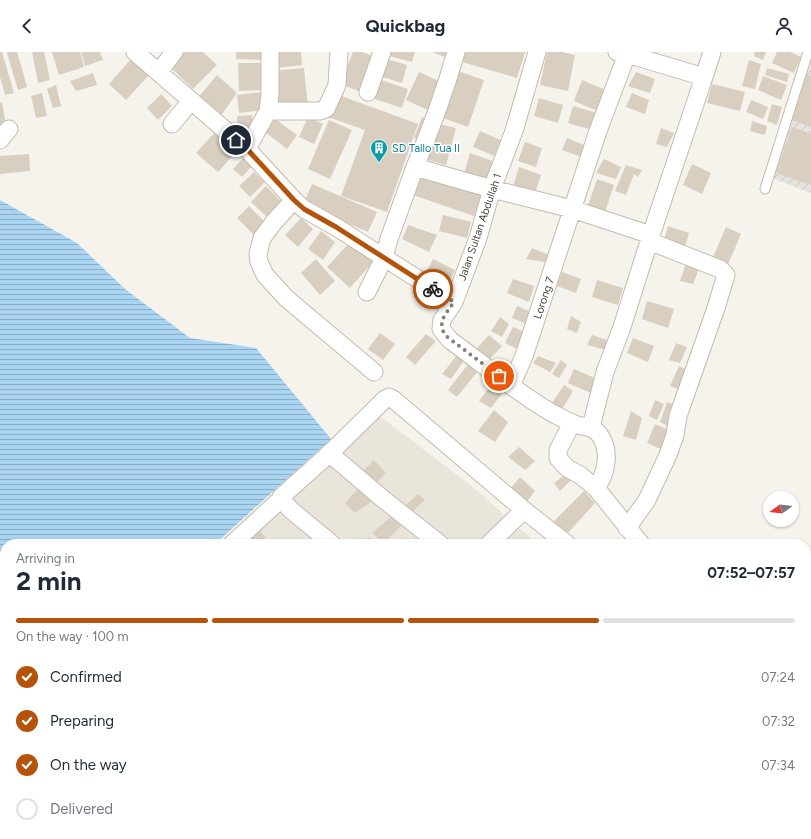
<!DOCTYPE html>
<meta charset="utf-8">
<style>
:root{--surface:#fff;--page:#f6f6f7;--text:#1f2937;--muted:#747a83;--line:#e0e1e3;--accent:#b45309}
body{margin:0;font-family:Figtree,sans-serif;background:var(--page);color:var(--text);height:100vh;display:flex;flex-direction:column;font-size:15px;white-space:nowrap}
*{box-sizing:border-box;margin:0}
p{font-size:13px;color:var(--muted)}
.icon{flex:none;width:22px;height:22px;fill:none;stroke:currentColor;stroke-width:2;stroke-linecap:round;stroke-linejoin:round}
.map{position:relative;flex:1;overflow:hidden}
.drawer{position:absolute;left:0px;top:487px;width:811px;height:300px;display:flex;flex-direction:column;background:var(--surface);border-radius:16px 16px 0 0;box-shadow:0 1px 3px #0004}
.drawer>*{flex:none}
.needle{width:26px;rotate:256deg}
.buttons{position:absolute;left:763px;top:439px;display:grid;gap:8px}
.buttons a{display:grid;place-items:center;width:36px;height:36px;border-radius:50%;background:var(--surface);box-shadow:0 1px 3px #0004;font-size:20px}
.pin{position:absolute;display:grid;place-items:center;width:34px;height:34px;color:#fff;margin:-17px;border:2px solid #fff;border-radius:50%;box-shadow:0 1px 4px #0007}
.courier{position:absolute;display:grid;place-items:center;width:40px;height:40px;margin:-20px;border:3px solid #b45309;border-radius:50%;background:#fff;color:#222;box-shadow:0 1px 5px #0007}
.headline em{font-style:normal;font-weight:700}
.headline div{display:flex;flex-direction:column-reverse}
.headline{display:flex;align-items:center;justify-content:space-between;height:68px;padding:0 16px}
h1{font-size:26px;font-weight:700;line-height:30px}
.bar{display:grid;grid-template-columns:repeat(4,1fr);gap:6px 4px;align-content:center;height:48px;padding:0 16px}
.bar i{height:5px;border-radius:3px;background:var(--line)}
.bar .on{background:var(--accent)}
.bar p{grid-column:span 4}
ol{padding:0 16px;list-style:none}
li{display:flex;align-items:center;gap:12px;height:44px}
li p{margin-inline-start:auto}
li .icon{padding:4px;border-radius:50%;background:var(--accent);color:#fff;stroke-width:4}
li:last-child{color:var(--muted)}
li i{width:22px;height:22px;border:2px solid var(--line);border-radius:50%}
header{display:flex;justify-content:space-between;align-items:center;height:52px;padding:0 16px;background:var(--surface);font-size:18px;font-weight:700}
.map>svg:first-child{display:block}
.residential{fill:#eae5da}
.industrial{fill:url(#industrial-furrows)}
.water{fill:url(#water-rules)}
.building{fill:#d8cfc1}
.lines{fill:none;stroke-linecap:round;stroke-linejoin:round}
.lane-casing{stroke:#c2bbae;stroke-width:11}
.street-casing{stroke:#c2bbae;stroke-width:19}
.lane{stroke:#fff;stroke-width:9}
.street{stroke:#fff;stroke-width:17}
.done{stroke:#878178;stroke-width:4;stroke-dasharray:0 7.2}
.route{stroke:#b45309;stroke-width:5}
.labels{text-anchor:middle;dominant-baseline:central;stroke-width:3;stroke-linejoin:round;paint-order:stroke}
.culture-label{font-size:11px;fill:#0d838f;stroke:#fff;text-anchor:start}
.street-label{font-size:11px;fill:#4b4439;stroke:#fff}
</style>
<header><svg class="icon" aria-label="back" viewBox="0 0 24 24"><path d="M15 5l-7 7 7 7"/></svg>Quickbag<svg class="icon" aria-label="person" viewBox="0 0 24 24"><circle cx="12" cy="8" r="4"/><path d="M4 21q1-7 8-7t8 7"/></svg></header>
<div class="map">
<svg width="811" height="787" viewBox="0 0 811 787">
<defs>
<pattern id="industrial-furrows" width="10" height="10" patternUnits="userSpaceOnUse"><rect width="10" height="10" fill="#e6e2dd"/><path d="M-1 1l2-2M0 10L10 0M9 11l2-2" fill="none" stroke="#c7c3be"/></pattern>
<pattern id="water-rules" width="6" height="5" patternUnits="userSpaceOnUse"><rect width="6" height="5" fill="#a9d4f2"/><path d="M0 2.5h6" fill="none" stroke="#8caec5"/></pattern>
</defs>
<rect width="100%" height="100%" fill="#f6f3ec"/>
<path class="residential" d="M374,360L469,432L538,492H233Z
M163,782H492L488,787H166Z"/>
<path class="industrial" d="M811,0V141L769,125Z
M0,781L5,782L82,787H0Z"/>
<path class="water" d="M0,148L77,191L125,237L190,286L256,296L331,387L215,492H5V706L0,712Z"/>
<path class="building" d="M0,0H2L14,41L5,43L0,25Z
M9,0H17L27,35L18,38L7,1Z
M32,0H44L50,28L38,31Z
M52,0H80L84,15L59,23Z
M81,0H100L103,8L85,14Z
M185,0H203L217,13L193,37L170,15Z
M236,0H264L263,8L236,7Z
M274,0H301L302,13L276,16Z
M353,0H362L375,5L361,40L340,32Z
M390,0H415L412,10L389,4Z
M432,0H453L450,7Z
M461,0H525L517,26L459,9Z
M547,0H562L575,3L568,39L540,33Z
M755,0H766L763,8L754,4Z
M777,0H790L801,5L794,21L772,11Z
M384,6L407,13L402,31L379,24Z
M131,7L149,23L126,48L109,32Z
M749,8L761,12L755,37L742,34Z
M238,11H264L265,38L239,39Z
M304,16L308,55L275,58L271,19Z
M767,16L789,22L787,30L765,23Z
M455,18L484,28L468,75L440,65Z
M419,20L445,32L432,60L406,48Z
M636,20L655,27L650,41L628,34Z
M93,21L97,33L76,39L70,29Z
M804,22L811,24V75L789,67Z
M217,23L237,41L220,65L197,47Z
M763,24L787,33L781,48L758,38Z
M381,28L408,37L402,56L375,47Z
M582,28L608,39L600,60L574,49Z
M712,32L745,40L740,59L707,51Z
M56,33L61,54L53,56L47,37Z
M263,40L264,58L239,61L237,43Z
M42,41L47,64L36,66L31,44Z
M333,41L418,72L387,160L341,144L365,78L325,64Z
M632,41L649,48L645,62L626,55Z
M161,42L172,54L158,68L147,56Z
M539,46L563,53L558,71L534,64Z
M751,48L768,55L763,67L746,60Z
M2,50L6,73L0,74V51Z
M772,52L782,55L777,73L767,69Z
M573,54L597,61L592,78L568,71Z
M252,63L253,80L238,81L237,64Z
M308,65L323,72L314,92L299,85Z
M422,65L433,69L425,91L414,86Z
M275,67L297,83L287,97L265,80Z
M329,68L352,78L330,127L308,117Z
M752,69L767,74L765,83L750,79Z
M435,71L456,76L446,113L425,107Z
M792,75L811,82V133L776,121Z
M661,76L674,81L667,95L656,92Z
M216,79L237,99L218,120L196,101Z
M480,79L501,88L494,104L473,95Z
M567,86L586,94L582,105L562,98Z
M525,90L542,96L536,115L518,109Z
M470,101L493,109L485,132L463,125Z
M29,102L30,119L0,122V104Z
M243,106L252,114L242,125L233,117Z
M604,107L621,115L616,127L596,121Z
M692,112L711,121L702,142L683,133Z
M626,113L642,118L638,125L634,122L626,143L615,139Z
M519,115L541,123L534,145L512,138Z
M254,120L265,130L250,145L239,134Z
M421,120L482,141L474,164L413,143Z
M597,127L614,133L604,163L587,157Z
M312,132L377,160L368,180L303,153Z
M266,134L284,152L269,167L251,150Z
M249,154L267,172L255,184L237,166Z
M443,163L471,170L467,186L439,179Z
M301,166L313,177L298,195L285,183Z
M408,173L437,183L429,200L402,187Z
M668,174L689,181L684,198L663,191Z
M726,175L741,182L726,217L711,210Z
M321,179L335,190L323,208L308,197Z
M351,189L373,210L350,236L327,215Z
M532,196L549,203L545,210L526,207Z
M316,207L335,229L320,243L301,221Z
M433,207L455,218L445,238L423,227Z
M687,208L700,214L693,232L680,229Z
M562,220L581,227L576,241L557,234Z
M513,227L534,234L529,250L507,241Z
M597,228L623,236L618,253L592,245Z
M647,249L674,257L668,276L642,267Z
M517,254L534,261L529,273L512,266Z
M571,264L581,270L577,281L567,277Z
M500,265L509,272L502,285L491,279Z
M513,275L529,282L521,299L505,291Z
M380,281L395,292L383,308L368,297Z
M426,282L436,289L415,313L406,305Z
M489,283L502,294L488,309L476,297Z
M592,283L610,289L606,298L587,293Z
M633,286L654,294L648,310L627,301Z
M676,291L687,295L680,311L669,308Z
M457,303L464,309L451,327L442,322Z
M538,304L556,311L550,320L533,311Z
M561,308L567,313L559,326L552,322Z
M469,311L478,319L457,345L448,338Z
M679,314L689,319L682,339L670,334Z
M574,317L597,327L591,341L568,331Z
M493,330L504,339L491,356L479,349Z
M564,333L573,339L560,361L550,354Z
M655,348L664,352L657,368L649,364Z
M667,350L679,354L670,375L660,370Z
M494,358L508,370L495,390L478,379Z
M631,359L642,366L636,388L623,384Z
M655,372L671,379L663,398L647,391Z
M519,395L535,409L525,418L508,405Z
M374,408L386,421L373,434L359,423Z
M566,422L572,427L560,439L554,431Z
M520,425L535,439L525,452L509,438Z
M359,436L372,449L355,461L345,451Z
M584,439L595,451L566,483L554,469Z
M418,442L425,448L411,461L405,454Z
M392,464L402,473L384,491L372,481Z
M254,473L266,485L259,492H243Z
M369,485L378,492H362Z
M262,782H281L264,787Z
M384,782H412L408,787H383L381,785Z"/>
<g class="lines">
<defs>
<path id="lane" d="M765,137L808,0"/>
<path id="street" d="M135,0L247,97L294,148L304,157L336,175L454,250
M537,0L514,79L492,137L478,186L454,250L442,268L441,277L450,288C484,313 516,340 552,361C560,365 569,370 577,373C586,375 593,375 599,382C611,398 607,421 596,436L641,492
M627,0V2L704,25L651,183
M159,20L174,0
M704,25L712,0
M368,40L382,0
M268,59H319L326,57L337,33L339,0
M172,72L191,49
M0,88L9,77
M247,97L268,59L270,42V0
M415,115C431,77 445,39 456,0
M294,148L274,170L262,186L258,202L259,210L265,223L286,246L374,320
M367,240L384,206L389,187L415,115L492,137L572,157L651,183L622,275L605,320L591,375
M511,334L524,304L598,79L627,2L617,0
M572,371L558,398V406L567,416L580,423L596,436
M329,401L383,447L440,492
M627,476L647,448L668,403L675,383L678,364L716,256L726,223L720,217L649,189
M232,492L281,447
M332,492L291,458L281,447V445L329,402L385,347L389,345L393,347L524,458L567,492
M489,492L524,458
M469,782C475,787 481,787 486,782"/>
</defs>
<use href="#lane" class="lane-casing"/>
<use href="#street" class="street-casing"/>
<use href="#lane" class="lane"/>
<use href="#street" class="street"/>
</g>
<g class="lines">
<path class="done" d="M433,237L454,250C446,262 436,270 446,284L499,324"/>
<path class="route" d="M236,88L247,97L294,148L304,157L336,175L433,237"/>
</g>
<defs>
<symbol id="building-pin" viewBox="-11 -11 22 30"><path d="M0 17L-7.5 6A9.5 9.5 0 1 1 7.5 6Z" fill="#0f9aa8" stroke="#fff"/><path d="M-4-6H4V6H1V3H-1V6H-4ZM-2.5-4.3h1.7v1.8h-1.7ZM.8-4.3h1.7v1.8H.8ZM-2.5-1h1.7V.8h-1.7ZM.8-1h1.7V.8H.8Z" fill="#fff"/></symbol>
</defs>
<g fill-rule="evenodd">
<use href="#building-pin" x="369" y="86" width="20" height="27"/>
</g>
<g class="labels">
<g class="culture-label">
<text x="392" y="96">SD Tallo Tua II</text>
</g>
<g class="street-label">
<text transform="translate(480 175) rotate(-71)">Jalan Sultan Abdullah 1</text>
<text transform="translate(544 246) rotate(-72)">Lorong 7</text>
</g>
</g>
</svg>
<div class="buttons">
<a><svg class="needle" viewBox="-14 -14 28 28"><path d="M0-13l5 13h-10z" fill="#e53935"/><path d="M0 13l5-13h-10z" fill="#747a83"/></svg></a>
</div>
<div class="pin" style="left:499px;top:324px;background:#ea580c"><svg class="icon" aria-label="bag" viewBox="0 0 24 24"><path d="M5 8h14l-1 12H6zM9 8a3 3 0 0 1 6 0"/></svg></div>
<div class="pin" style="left:236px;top:88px;background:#1f2937"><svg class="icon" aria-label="home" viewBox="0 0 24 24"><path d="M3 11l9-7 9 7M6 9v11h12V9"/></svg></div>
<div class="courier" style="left:433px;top:237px"><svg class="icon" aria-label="bike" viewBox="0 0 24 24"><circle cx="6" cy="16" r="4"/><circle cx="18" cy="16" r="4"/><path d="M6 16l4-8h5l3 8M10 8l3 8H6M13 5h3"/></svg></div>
<section class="drawer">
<div class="headline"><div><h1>2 min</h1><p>Arriving in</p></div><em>07:52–07:57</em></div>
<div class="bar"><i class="on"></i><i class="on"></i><i class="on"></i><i></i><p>On the way · 100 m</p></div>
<ol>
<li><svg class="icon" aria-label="check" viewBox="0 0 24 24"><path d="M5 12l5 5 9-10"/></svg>Confirmed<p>07:24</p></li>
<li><svg class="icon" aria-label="check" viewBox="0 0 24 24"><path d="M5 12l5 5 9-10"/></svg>Preparing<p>07:32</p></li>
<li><svg class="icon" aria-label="check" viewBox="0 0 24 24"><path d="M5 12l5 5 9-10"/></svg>On the way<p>07:34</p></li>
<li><i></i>Delivered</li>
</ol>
</section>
</div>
